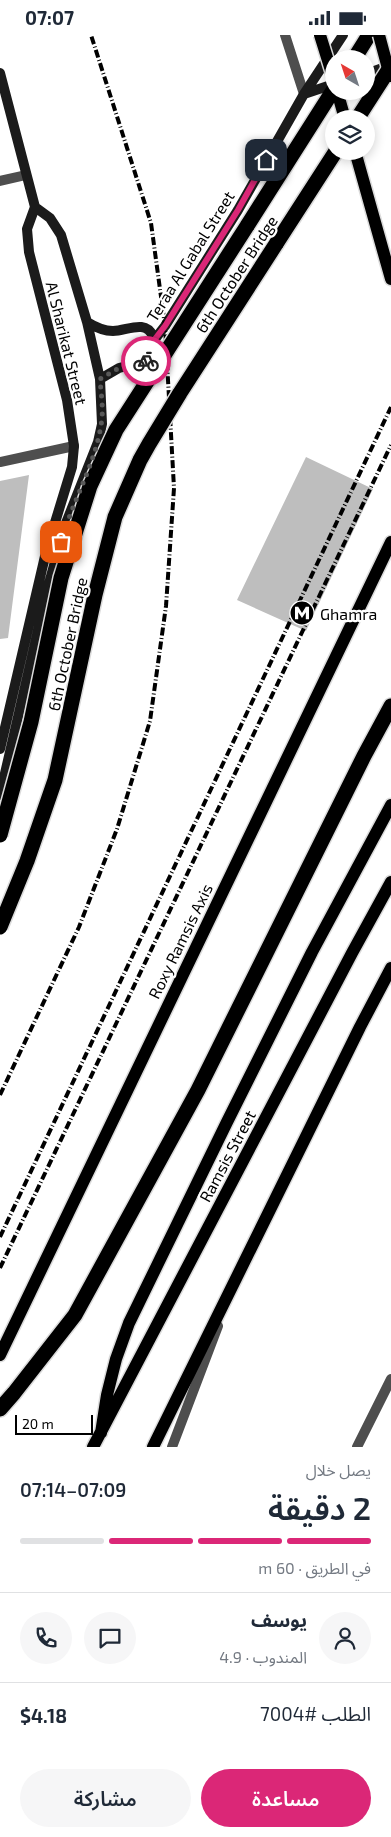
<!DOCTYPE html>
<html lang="ar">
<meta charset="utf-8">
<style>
:root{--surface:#fff;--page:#f6f6f7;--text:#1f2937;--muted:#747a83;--line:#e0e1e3;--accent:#db2777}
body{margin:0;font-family:"Exo 2","Noto Sans Arabic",sans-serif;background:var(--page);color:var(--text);direction:rtl;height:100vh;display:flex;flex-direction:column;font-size:19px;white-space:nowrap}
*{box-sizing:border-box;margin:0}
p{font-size:16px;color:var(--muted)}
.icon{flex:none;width:28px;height:28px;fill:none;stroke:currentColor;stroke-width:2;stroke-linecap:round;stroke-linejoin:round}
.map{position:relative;height:1412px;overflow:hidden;direction:ltr}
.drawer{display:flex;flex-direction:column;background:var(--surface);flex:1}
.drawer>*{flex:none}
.needle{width:32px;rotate:321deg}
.tools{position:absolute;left:325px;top:15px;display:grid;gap:10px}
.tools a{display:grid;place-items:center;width:50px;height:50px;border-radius:50%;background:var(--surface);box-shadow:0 2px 12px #0003;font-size:25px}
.scale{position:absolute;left:15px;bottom:12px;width:78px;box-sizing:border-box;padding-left:5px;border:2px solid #000;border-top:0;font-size:14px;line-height:18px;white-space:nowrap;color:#000;-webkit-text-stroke:4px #fff;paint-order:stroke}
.pin{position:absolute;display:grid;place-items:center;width:42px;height:42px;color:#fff;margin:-21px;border-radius:10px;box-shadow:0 2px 8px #0006}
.courier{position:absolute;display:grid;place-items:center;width:50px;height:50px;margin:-25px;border:4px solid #db2777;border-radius:50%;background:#fff;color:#222;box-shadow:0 1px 6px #0007}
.headline em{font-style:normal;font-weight:600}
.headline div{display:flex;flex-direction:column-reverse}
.headline{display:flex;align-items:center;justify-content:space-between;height:85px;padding:0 20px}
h1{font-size:32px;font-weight:600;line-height:38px}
.bar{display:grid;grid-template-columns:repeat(4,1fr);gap:8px 5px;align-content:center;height:60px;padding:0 20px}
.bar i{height:6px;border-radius:4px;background:var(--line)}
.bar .selected{background:var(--accent)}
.bar p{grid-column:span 4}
.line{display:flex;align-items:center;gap:12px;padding:0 20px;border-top:1px solid var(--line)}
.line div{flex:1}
.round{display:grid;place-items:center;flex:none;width:52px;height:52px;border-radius:26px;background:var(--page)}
.action{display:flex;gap:10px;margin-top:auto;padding:10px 20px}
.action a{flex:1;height:58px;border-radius:30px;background:var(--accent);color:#fff;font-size:20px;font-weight:600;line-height:58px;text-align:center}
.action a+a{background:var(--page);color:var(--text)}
.status{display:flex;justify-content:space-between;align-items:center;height:35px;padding:0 25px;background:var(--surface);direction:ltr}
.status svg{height:14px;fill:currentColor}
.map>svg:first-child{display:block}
.building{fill:#bebebe}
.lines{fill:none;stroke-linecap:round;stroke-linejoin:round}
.primary-casing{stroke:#dbdbdb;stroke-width:15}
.highway-casing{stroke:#dbdbdb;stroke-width:18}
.street{stroke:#4e4e4e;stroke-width:10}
.secondary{stroke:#1b1b1b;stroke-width:10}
.primary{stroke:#000;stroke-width:12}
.highway{stroke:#000;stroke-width:15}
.rail{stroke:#000;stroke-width:4;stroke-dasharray:8 2.5 1 2.5;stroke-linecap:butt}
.primary-bridge-casing{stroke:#dbdbdb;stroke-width:15;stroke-linecap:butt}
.highway-bridge-casing{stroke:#dbdbdb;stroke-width:18;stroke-linecap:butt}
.primary-bridge{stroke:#000;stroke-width:12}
.highway-bridge{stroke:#000;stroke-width:15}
.done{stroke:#595959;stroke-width:5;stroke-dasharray:0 9}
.route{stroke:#db2777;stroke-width:6}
.labels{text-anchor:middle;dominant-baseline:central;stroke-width:4.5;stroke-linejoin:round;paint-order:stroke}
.street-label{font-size:16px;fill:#000;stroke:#fff}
.poi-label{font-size:16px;fill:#000;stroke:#fff;text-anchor:start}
</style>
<div class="status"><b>07:07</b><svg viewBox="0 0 49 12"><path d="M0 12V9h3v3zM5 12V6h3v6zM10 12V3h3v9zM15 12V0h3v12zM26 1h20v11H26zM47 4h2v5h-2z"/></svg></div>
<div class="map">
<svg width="391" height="1412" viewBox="0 0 391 1412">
<rect width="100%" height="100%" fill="#fff"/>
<path class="building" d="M306,422L373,454L306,596L237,565Z
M29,440L8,603L0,604V446Z"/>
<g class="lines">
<defs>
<path id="primary" d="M337,56L345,84
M355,116L391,244
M0,1320L391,507
M101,1398L107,1360L116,1324L129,1288L227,1087L312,917L391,770
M93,1412L352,918L391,847
M153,1412L360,992L391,933"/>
<path id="highway" d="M354,24L369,0
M247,191L334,54
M276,209L336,116
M0,1374L14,1358L75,1280L198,1055L364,721L391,671"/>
</defs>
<use href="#primary" class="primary-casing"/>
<use href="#highway" class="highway-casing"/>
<path class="street" d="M285,0L304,59
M0,146L26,140
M0,427L74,411
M172,1412L218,1291
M357,1412L391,1344"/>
<path class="secondary" d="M0,38L35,172L27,194L29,217L67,365L74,411L72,432L46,517L0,714
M366,39L391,30
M304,59L334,49
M87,287C95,292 104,296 113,296C127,296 145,284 153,301C156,306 156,311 154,317L146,326L119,333L100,344
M155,304L165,291L238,175L304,59L343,0
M0,760L49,548L66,488L98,407L102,389L100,344L87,287L61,200L50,183L35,172"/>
<use href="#primary" class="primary"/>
<use href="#highway" class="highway"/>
<path class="rail" d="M0,1060L79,892L117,794L150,686L166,571L174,453L165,291L151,188L91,0
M0,1202L391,372
M0,1233L391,410"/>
<defs>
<path id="primary-bridge" d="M320,0L334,45
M379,0L390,41"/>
<path id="highway-bridge" d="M357,84L391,31
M0,800L31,687L61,543L90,451L116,395L247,191
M0,892L27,826L55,745L95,560L115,482L140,425L149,409L180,358L276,209"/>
</defs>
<use href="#primary-bridge" class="primary-bridge-casing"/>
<use href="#highway-bridge" class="highway-bridge-casing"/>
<use href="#primary-bridge" class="primary-bridge"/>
<use href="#highway-bridge" class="highway-bridge"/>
</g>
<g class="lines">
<path class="done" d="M61,507C72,467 95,430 101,390C104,375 101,359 100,344L119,333L146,326"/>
<path class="route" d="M146,326L154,317L155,304L165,291L238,175L266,125"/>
</g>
<defs>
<symbol id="metro-disc" viewBox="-11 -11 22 22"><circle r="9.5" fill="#000" stroke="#fff"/><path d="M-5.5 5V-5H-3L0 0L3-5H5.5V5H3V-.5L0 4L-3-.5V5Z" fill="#fff"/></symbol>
</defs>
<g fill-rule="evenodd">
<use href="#metro-disc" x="288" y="564" width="28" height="28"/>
</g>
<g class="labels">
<g class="street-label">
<text transform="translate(190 221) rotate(-58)">Teraa Al Gabal Street</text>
<text transform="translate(236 239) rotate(-57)">6th October Bridge</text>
<text transform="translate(67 308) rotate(76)">Al Sharikat Street</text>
<text transform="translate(67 609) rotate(-78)">6th October Bridge</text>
<text transform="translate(180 906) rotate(-64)">Roxy Ramsis Axis</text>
<text transform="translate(227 1121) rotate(-62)">Ramsis Street</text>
</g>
<g class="poi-label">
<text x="320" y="578">Ghamra</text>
</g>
</g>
</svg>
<div class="tools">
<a><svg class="needle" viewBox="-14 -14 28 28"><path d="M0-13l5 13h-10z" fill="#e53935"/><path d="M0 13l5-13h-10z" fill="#747a83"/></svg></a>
<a><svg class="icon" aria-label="layers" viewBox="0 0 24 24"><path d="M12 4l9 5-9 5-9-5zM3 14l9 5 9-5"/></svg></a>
</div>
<div class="scale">20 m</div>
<div class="pin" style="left:61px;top:507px;background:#ea580c"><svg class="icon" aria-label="bag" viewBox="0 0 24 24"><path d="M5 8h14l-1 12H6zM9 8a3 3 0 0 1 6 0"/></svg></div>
<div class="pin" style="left:266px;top:125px;background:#1f2937"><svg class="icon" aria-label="home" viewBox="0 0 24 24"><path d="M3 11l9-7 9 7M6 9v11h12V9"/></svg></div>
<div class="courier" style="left:146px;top:326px"><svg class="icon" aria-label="bike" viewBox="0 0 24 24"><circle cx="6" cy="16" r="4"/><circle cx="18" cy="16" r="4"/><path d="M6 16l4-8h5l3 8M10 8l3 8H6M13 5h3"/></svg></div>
</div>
<section class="drawer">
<div class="headline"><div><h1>2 دقيقة</h1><p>يصل خلال</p></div><em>07:09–07:14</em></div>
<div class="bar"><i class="selected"></i><i class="selected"></i><i class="selected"></i><i></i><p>في الطريق · 60 m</p></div>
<div class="line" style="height:90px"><a class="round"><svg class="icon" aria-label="person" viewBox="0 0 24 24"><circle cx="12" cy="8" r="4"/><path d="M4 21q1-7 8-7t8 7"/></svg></a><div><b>يوسف</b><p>المندوب · 4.9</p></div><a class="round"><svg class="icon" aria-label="chat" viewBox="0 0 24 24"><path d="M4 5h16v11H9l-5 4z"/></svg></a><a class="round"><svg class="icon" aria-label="phone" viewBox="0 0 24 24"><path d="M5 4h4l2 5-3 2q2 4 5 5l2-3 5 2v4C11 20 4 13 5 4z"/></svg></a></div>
<div class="line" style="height:65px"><div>الطلب #7004</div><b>$4.18</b></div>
<div class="action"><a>مساعدة</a><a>مشاركة</a></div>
</section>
